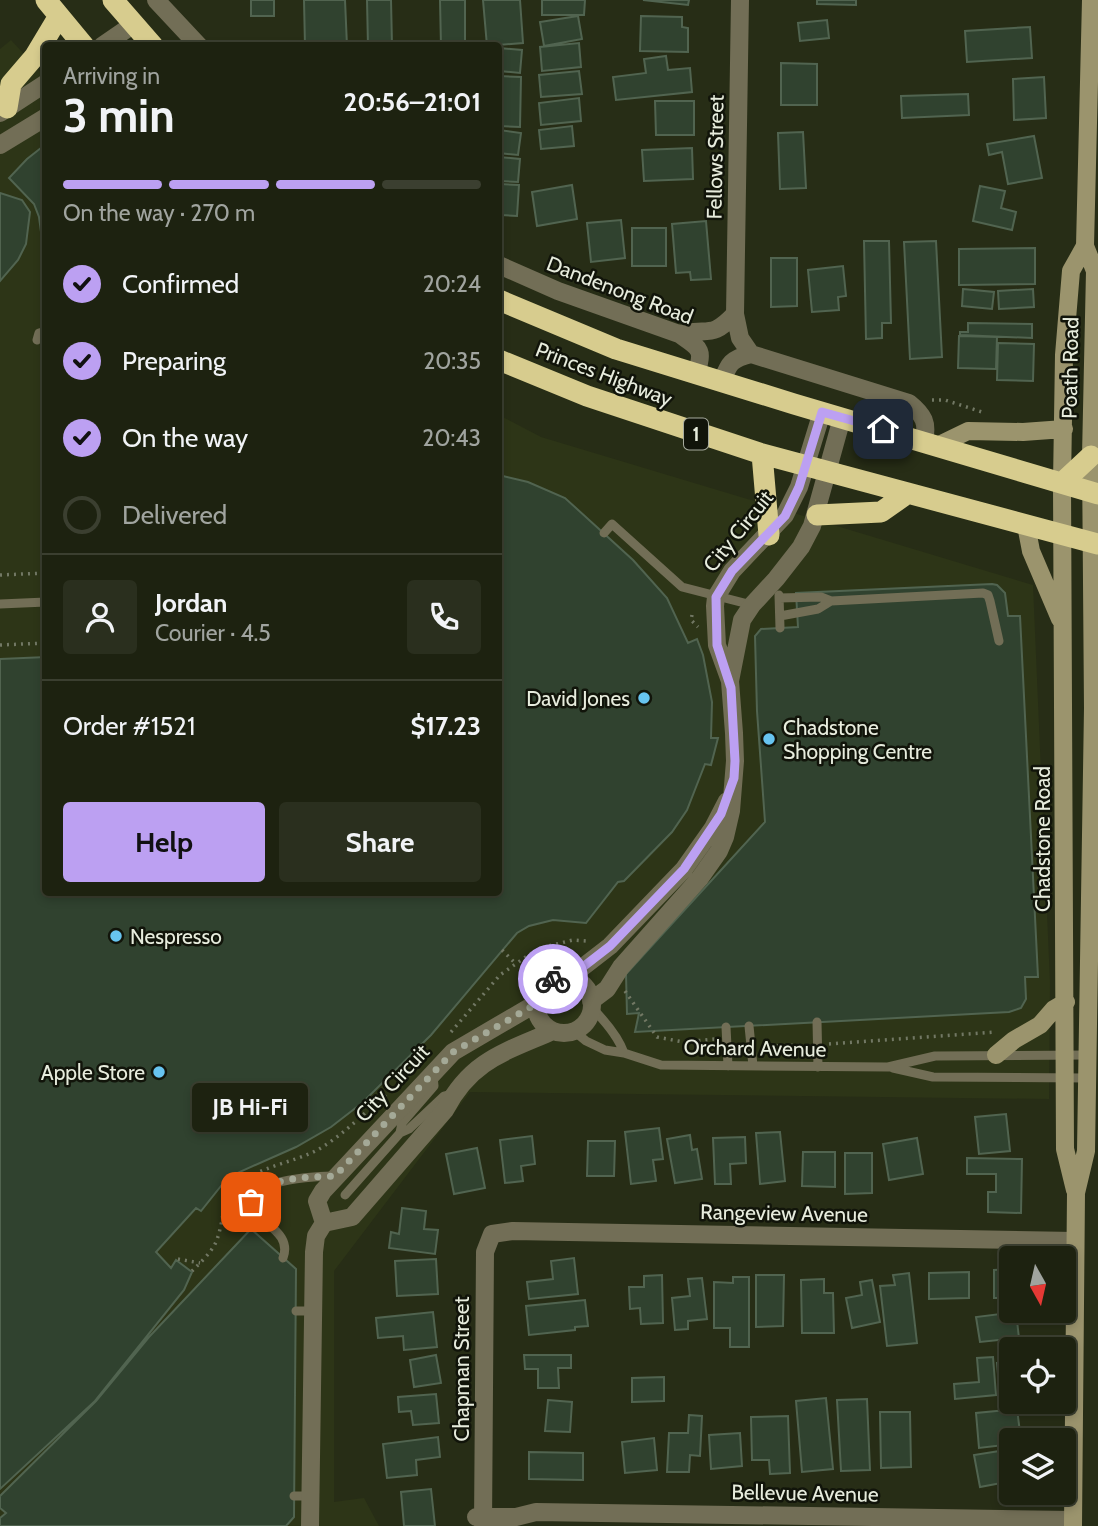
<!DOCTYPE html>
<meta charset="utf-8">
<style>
:root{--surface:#1d2210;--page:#2a2f1e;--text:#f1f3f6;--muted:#a0a49f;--line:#3b3f30;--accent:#bca0f2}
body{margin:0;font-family:Cabin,sans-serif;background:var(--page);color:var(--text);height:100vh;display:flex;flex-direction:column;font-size:26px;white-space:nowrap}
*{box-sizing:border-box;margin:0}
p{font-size:23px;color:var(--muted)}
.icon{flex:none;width:38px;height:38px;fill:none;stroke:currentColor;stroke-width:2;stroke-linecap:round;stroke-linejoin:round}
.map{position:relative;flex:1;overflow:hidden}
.side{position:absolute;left:42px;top:42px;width:460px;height:854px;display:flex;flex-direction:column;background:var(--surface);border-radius:7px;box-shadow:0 4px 10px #0003,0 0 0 2px var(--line)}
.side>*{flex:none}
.needle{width:46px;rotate:172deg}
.fabs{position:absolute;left:999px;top:1246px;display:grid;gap:14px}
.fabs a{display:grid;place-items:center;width:77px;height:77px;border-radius:7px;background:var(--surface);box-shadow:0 4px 10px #0003,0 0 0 2px var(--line);font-size:35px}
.pin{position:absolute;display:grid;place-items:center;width:60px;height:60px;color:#fff;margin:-30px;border-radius:14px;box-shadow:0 4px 10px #0006}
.courier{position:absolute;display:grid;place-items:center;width:70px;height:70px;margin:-35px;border:5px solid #bca0f2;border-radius:50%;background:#fff;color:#222;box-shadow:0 2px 9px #0007}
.bubble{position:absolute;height:49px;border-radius:7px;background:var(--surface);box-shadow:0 4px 10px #0003,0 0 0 2px var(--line);font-size:23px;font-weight:700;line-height:49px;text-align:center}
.summary em{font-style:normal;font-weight:700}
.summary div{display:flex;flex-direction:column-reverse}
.summary{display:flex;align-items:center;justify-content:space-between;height:119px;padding:0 21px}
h1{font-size:46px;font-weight:700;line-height:52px}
.bar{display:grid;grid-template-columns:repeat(4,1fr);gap:10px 7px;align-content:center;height:84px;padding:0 21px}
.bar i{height:9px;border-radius:5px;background:var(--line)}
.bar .on{background:var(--accent)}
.bar p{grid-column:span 4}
.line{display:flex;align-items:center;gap:18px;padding:0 21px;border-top:2px solid var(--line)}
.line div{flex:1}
.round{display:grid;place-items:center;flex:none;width:74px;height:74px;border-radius:7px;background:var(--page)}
ol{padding:0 21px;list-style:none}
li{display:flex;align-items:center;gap:21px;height:77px}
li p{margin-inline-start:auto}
li .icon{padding:7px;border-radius:50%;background:var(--accent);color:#111;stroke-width:4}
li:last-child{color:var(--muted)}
li i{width:38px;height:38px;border:4px solid var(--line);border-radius:50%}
.primary-button{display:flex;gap:14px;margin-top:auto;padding:14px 21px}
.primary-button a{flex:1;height:80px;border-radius:7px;background:var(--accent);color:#111;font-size:28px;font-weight:700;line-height:80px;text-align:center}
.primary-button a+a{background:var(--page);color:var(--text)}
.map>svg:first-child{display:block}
.built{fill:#2d3517}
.building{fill:#30422f;stroke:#516450;stroke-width:2}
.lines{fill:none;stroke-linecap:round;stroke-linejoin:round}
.path{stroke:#727864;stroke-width:3.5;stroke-dasharray:2 5;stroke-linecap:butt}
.lane{stroke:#726e56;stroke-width:9}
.street{stroke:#726e56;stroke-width:18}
.secondary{stroke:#9b946d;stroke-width:18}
.highway{stroke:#d7cc8e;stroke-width:21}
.done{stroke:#a4a997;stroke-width:7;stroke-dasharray:0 12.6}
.route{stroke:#bca0f2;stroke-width:9}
.poi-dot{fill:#67c4f0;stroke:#11140a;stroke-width:2.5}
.labels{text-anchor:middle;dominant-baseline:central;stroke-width:5;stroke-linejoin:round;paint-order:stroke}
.shield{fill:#11140a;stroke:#a7ab9e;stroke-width:2}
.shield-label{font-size:19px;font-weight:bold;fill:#e7ecdd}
.street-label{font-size:21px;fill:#e7ecdd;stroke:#11140a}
.poi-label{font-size:21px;fill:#e7ecdd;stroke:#11140a;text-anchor:end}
</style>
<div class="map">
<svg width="1098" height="1526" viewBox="0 0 1098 1526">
<rect width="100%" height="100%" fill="#272d16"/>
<path class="built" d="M11,40L46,78V892H499V415L541,437L1033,585L1050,983L1049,1099L470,1092L334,1271V1502L364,1498L379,1526H0V49Z"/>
<path class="building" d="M251,0H274V16H251Z
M304,0H345L347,46H305Z
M367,0H391L392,46H368Z
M440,0H465V46H441Z
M483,0H520L523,43L487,46Z
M542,0H585L584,15H542Z
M643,0H689L688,5Z
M817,0H856V5L817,4Z
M578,16L582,39L544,46L540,22Z
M641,16L682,17V27L688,28V52L640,51Z
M827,20L829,38L800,41L798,23Z
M1030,27L1032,58L967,62L965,31Z
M579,43L581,67L542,71L540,47Z
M499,48L522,50L520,73L499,71Z
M666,56L668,70L690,68L692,92L616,100L613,77L646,73L644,59Z
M781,63L817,64V105H781Z
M579,71L582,94L541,97L539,75Z
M499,76L521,77L520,127L499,126Z
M1044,77L1046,118L1014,120L1013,79Z
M968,94L969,115L902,118L901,96Z
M579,98L581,121L541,125L539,103Z
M655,101H694V135H656Z
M572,126L574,146L541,149L539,130Z
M499,130L521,133L518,155L499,153Z
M803,132L806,188L780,189L778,133Z
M1034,136L1042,178L1008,184L1002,152L989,155L987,144Z
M46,144V233L41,232L39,217L34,204L9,178L27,159Z
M692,148L693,179L644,181L642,150Z
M499,157L520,159L518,182L499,181Z
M499,184L519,185L517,216L501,215L502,208L499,207Z
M572,185L577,219L537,226L532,192Z
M980,186L1005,191L1001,208L1016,212L1012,230L973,221Z
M0,193L22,200L30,212L26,244L18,260L0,281Z
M621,220L625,258L591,262L587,223Z
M706,221L711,279L691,280L690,272L676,273L672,224Z
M632,228H666V266H632Z
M864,241H889L891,323H882V338L866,339Z
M936,241L942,357L910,359L904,242Z
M1035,248V284L959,285V249Z
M771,258H797V306L771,307Z
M843,266L846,296L838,297L839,310L812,312L808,270Z
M963,289L994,292L992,309L962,306Z
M1033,289L1034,307L999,309L998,291Z
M968,323L1032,324V338L960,335V332H968Z
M959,336L997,337L996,369L958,368Z
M998,343L1034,344L1033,381L997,380Z
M499,475L528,482L565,498L633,560L667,598L688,643L697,639L703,655L712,702L711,738H718L711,765L705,764L687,810L672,832L624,881L618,882L586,923L553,920L529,926L517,933L431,1035L362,1103L331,1127L296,1147L235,1174L225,1181L201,1211L196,1208L156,1252L171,1268L176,1260L192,1272L184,1290L95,1401L0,1489V659L46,657V892H499Z
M992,584L997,585L1005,593L1008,616H1020L1038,977H1025L1026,999L1021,1008L1009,1012L635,1032L639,1013L627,1014L626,974L765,822L757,711L755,636L761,629L798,627L796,593Z
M1006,1114L1010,1151L979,1154L975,1117Z
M659,1128L663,1159L653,1160L656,1181L631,1184L625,1132Z
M780,1132L785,1181L760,1184L756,1133Z
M690,1135L692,1150L697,1149L702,1179L675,1183L667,1139Z
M532,1136L535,1164L521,1166L523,1181L505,1183L500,1140Z
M745,1137L746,1163L730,1164L731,1184H715L713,1138Z
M917,1138L923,1174L889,1180L883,1144Z
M588,1141H615L614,1176H587Z
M477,1148L485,1188L454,1194L446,1154Z
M803,1152H835V1187L802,1186Z
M845,1153H872V1193L845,1194Z
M967,1158L1022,1159L1021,1213L988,1212V1192H996V1174H967Z
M402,1208L426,1211L424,1229L438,1230L435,1254L389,1248L391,1232L399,1234Z
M251,1229L296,1269L294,1517L286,1526H0V1518L6,1513L0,1508V1496L96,1401L149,1337Z
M574,1258L578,1294L529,1299L527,1282L553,1279L551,1261Z
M436,1259L438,1294L397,1296L395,1261Z
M1012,1269V1298H994V1270Z
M969,1272V1298L929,1299V1273Z
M909,1273L917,1343L887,1346L880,1286L895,1285L893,1275Z
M662,1275L663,1323L641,1324L640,1308L630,1309L629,1287H644V1276Z
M756,1275H784L783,1326L756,1327Z
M733,1277H749V1347H730V1328H714V1282L733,1283Z
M702,1278L707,1319L688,1321V1329L675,1330L672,1298L690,1296L688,1279Z
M824,1279V1293H833L834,1333H802L801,1280Z
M872,1280L880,1322L852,1328L846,1298L862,1295L860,1282Z
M585,1300L588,1326L575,1327V1330L529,1335L526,1306Z
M433,1312L437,1347L404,1350L403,1336L378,1338L376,1318Z
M1016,1312L1019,1338L980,1342L976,1317Z
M436,1355L441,1383L414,1387L410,1360Z
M524,1355H571V1368H558L559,1388H538V1369H525Z
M993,1357L996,1395L955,1399L954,1384L979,1382L977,1358Z
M1012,1362V1396L1000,1397L997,1363Z
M664,1377V1401L632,1402V1378Z
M436,1394L439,1423L413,1425L411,1411L399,1412L398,1397Z
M826,1398L833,1469L802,1472L796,1401Z
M867,1399L870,1470L841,1471L837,1400Z
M548,1400L572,1402L570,1432L545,1431Z
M1017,1409L1021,1440H1012V1444L979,1448L976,1413Z
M880,1412H910L911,1467L881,1468Z
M689,1415L702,1416L700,1456L690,1455L689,1472H667L669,1433H688Z
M788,1416L790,1473L770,1474L769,1460H752L751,1417Z
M740,1433L742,1466L711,1469L709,1435Z
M438,1437L440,1457L416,1460L417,1475L387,1478L383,1444Z
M654,1438L657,1470L625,1473L622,1442Z
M1012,1449V1481L980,1487L974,1455Z
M529,1452L583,1453V1480L529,1479Z
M431,1489L435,1526H404L401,1492Z"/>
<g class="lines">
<path class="path" d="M932,400H945L982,412
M0,575L46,573
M692,615L691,620L698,627
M0,645L46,643
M502,950L516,964
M625,991L657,1037L683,1042L715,1039
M451,1032L500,975L530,954L544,947L573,940L586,941
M765,1040L772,1046L804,1045
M829,1044L996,1032
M178,1259L200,1263
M192,1271C200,1263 211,1253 216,1242C225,1220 220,1200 240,1184C262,1165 294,1163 319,1149C345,1134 367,1110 390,1091"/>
<path class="lane" d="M37,340L39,333L46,331
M604,533L612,524L682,587L752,605
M779,595L780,628
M779,598L821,597L831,601L983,593L988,595L990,601L999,641
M0,604L46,602
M780,616L818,609L831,601
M591,1007C604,1020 618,1036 624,1053
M817,1022L818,1067
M749,1026L753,1066
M726,1027L728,1066
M574,1031L586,1041L605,1050L624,1053L661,1065L888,1067L935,1056L1086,1055
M893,1068L933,1077L1086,1078
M400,1133L402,1123L434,1086L433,1076
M345,1195L400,1133L409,1129L444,1096L452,1094
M283,1258C292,1234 264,1225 253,1209C234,1180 321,1176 335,1176
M296,1311H313
M294,1496H311"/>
<path class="street" d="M156,0L199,46
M740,0L735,314L740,338L751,354L909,403C924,415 928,423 924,441
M102,46L134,24
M0,113L46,83
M0,145L46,117
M499,265L558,291L679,334C699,348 705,349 696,373
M679,334C710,327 710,340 735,314
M722,381C729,363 731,359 751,354
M730,681L742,620L752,605L776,579L801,547L812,526L842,418
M570,977L610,946L684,869L713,828L727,801
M536 1005a28 28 0 1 1 56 0a28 28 0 1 1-56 0Z
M591,1001L607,989L621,967L700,878L719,851L725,837L731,811L735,761L734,733L730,681L717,645L715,606L716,597L732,571L785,515L799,487L822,412
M324,1223L317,1201L323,1191L453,1052L535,1004
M476,1517H516L536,1512L1073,1520
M310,1526L314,1252L316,1236L324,1223L352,1217L445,1110C471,1060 505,1052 553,1031
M483,1526L485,1252L492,1234L513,1231L1075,1241"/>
<path class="secondary" d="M937,446L968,431L1023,432L1064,429
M1026,525L1031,551L1060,619
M996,1055L1014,1040L1040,1025L1054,1009L1066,1002
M1075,1190L1065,1149L1062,483L1064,355L1071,271L1085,246
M1073,1526L1076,1193L1086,1151L1093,708L1091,456L1095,271L1085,246L1091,0"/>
<path class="highway" d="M46,0L84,46
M113,0L153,46
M7,108L11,84L35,56L59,16
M499,300L616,349L794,404L1098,494
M499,360L587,396L762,454L1098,544
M762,454L769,535
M1062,483L1091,456
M817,515L881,512L908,493"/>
</g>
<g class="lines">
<path class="done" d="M251,1202L256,1192C279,1177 308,1177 335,1176L453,1052L536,1004L541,989L553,979"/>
<path class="route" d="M553,979L570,977L610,946L684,869L721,814L734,778L735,761L731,688L717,645L716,597L732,571L785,516L799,487L822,412L883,429"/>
</g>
<g class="poi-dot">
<circle cx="644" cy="698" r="7"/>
<circle cx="769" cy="739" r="7"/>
<circle cx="116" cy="936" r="7"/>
<circle cx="159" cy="1072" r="7"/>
</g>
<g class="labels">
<rect class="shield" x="684" y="418.5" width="24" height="31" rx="5"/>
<g class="shield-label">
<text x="696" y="434">1</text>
</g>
<g class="street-label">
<text transform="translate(715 157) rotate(-89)">Fellows Street</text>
<text transform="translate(620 290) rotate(21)">Dandenong Road</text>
<text transform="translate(1070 368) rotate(-89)">Poath Road</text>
<text transform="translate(604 374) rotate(21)">Princes Highway</text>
<text transform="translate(738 531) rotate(-51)">City Circuit</text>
<text transform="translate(1042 839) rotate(-90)">Chadstone Road</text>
<text transform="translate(755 1048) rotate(1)">Orchard Avenue</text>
<text transform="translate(392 1083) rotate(-47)">City Circuit</text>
<text transform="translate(784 1213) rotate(1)">Rangeview Avenue</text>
<text transform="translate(461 1369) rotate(-90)">Chapman Street</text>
<text transform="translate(805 1493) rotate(1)">Bellevue Avenue</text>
</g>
<g class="poi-label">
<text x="630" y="698">David Jones</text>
<text x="783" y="727" text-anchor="start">Chadstone<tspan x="783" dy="24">Shopping Centre</tspan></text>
<text x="130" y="936" text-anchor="start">Nespresso</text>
<text x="145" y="1072">Apple Store</text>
</g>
</g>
</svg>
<div class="fabs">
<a><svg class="needle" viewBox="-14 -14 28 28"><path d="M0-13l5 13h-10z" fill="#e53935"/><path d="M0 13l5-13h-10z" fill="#a0a49f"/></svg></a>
<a><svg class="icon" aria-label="locate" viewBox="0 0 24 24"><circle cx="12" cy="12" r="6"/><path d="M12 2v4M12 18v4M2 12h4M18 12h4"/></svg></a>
<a><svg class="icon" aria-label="layers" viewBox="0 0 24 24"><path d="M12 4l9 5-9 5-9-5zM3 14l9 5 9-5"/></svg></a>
</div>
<div class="pin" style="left:251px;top:1202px;background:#ea580c"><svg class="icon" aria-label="bag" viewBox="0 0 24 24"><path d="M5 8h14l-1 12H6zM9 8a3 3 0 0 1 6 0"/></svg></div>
<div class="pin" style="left:883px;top:429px;background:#1f2937"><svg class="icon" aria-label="home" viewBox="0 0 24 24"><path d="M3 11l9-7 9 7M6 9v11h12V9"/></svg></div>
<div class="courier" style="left:553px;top:979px"><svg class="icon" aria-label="bike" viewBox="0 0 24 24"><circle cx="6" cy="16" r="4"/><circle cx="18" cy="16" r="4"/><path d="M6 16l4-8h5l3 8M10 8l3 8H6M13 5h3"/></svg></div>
<div class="bubble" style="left:192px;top:1083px;width:116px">JB Hi-Fi</div>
<section class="side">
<div class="summary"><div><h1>3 min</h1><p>Arriving in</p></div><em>20:56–21:01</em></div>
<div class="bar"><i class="on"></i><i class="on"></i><i class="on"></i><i></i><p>On the way · 270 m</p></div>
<ol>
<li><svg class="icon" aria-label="check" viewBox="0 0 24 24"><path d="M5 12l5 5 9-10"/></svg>Confirmed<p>20:24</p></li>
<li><svg class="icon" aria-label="check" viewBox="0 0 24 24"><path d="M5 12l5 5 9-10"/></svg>Preparing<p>20:35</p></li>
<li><svg class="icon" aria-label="check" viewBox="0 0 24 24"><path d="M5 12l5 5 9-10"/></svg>On the way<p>20:43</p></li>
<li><i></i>Delivered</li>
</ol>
<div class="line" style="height:126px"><a class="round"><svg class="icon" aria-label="person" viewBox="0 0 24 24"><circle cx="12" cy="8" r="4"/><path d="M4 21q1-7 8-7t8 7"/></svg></a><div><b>Jordan</b><p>Courier · 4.5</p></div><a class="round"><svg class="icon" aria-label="phone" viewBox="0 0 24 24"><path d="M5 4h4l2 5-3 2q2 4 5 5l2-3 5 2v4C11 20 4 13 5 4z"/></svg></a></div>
<div class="line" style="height:91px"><div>Order #1521</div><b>$17.23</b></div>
<div class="primary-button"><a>Help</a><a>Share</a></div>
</section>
</div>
